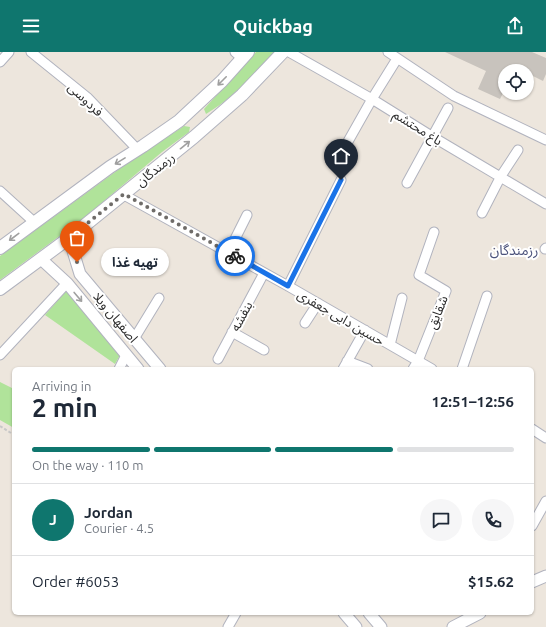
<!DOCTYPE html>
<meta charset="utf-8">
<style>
:root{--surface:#fff;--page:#f6f6f7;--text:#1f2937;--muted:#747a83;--line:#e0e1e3;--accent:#0f766e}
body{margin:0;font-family:Ubuntu,"Noto Sans Arabic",sans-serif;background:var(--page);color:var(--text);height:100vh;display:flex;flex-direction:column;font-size:15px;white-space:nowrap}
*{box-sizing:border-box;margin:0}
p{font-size:13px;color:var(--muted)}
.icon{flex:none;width:22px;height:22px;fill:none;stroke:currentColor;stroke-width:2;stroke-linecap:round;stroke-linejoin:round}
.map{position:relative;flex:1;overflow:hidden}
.sheet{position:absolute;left:12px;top:315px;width:522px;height:248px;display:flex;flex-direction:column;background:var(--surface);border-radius:6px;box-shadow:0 1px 3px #0004}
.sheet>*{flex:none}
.buttons{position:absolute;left:498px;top:12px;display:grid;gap:8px}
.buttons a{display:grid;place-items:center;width:36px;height:36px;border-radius:50%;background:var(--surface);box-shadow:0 1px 3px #0004;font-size:20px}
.pin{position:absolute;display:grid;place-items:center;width:34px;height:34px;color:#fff;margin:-41px -17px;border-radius:50% 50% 50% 0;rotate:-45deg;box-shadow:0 0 4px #0007}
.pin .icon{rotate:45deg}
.courier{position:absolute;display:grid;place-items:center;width:40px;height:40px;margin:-20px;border:3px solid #1a73e8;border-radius:50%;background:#fff;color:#222;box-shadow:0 1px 5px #0007}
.bubble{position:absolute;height:28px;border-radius:14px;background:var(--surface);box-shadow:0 1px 3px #0004;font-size:13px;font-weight:700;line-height:28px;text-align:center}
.head em{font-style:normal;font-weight:700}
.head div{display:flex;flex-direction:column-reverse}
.head{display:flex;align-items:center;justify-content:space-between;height:68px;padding:0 20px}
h1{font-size:26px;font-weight:700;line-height:30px}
.bar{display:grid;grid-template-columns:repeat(4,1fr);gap:6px 4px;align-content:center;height:48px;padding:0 20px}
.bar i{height:5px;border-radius:3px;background:var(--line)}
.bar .current{background:var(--accent)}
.bar p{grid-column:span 4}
.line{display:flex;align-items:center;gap:10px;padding:0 20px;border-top:1px solid var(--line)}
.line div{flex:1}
.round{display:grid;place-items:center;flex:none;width:42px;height:42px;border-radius:21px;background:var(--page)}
header{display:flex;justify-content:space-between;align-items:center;height:52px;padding:0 20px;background:var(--accent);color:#fff;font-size:18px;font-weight:700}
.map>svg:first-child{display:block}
.green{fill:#b0e39a}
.building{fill:#c8c3bd}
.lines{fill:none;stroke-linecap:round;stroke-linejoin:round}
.minor-casing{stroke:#b1b3be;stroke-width:11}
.tertiary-casing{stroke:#b1b3be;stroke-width:13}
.secondary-casing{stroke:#b1b3be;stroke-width:14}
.path{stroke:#c8c8c8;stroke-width:2;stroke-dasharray:3 2;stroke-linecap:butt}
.minor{stroke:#fff;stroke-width:9}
.tertiary{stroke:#fff;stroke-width:11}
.secondary{stroke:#fff;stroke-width:12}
.oneway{stroke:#a0a0a0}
.done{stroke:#6f6c69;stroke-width:4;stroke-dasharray:0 7.2}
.route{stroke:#1a73e8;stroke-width:5}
.labels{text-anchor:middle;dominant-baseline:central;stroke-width:4;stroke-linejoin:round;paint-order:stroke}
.street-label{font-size:13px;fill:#2b2b2b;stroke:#fff}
.neighbourhood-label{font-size:14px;fill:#4b527b;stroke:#fff}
</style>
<header><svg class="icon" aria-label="menu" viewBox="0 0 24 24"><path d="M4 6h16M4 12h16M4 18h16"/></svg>Quickbag<svg class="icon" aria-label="share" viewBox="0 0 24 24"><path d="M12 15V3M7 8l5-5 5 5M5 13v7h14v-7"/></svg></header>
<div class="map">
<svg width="546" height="575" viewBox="0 0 546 575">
<rect width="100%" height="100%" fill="#ede6dd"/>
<path class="green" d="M256,0H275C254,22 233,46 206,62L204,57Z
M184,74L190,75L189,80L162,100L84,166L0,228V204L126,112Z
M66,239L120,303L115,312L45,263Z
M0,330L14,337V376L0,368Z"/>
<path class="building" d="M445,0H532L546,6V22L543,29L527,21V19H522L515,16L513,19H505V37L500,47L478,37L486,19Z"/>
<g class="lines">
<defs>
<path id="minor" d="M31,0L88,46L138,98
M235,0L242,6
M289,0L372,47L433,85L546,152
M388,0L454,44L546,88
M0,10L9,0
M346,93L372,47L395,10
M407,131L448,56
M0,139L34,170
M124,143L288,234L432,317
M482,161L501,124L518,98
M545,197L546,196
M228,201L247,163
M288,234L341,128
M305,271L318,251
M232,280L264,298
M134,287L159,246
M390,293L402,246
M0,303L67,231
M218,307L264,221
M347,309L368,317
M119,317L126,303
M343,317L365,278
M413,317L418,309L446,239L419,223L434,180
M462,317L487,244
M532,377L546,386
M532,474L546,449
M228,575L236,561"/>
<path id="tertiary" d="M69,186L80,222L160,317
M41,207L67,231L138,317
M532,530L546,524
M344,561L356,575
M369,561L381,575
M453,575L480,561"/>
<path id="secondary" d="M0,196L110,115L143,94L179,69L222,29L248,0
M0,237L69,186L194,85L242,43L283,0"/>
</defs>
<use href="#minor" class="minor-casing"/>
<use href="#tertiary" class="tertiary-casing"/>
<use href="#secondary" class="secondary-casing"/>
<path class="path" d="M0,374L14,383"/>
<use href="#minor" class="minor"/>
<use href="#tertiary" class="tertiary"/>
<use href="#secondary" class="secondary"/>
</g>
<defs><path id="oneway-shaft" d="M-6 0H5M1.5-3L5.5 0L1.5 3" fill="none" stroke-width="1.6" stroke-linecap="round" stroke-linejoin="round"/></defs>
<g class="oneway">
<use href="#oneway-shaft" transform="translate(222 29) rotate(135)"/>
<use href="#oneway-shaft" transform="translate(185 93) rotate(-39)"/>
<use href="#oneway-shaft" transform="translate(120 109) rotate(148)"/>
<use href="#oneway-shaft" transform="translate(14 185) rotate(143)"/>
<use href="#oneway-shaft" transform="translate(78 245) rotate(50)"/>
</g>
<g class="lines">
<path class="done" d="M77,210L69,186L124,142L235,204"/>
<path class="route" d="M235,204L288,234L341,128"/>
</g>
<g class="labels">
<g class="street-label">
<text transform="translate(86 47) rotate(43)">فردوسی</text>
<text transform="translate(418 75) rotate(32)">باغ محتشم</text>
<text transform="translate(155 117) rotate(-39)">رزمندگان</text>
<text transform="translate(437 260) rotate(-68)">شقایق</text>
<text transform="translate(241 264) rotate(-62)">بنفشه</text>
<text transform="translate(116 265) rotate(50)">اصفهان ویلا</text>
<text transform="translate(341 265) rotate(30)">حسین دایی جعفری</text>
</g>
<g class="neighbourhood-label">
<text x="514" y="198">رزمندگان</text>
</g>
</g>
</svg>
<div class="buttons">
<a><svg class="icon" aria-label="locate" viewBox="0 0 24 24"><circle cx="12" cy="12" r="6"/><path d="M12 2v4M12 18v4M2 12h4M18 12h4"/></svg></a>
</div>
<div class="pin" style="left:77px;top:210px;background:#ea580c"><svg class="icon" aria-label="bag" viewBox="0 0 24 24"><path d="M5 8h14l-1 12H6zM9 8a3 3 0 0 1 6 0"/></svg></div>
<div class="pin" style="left:341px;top:128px;background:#1f2937"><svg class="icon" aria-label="home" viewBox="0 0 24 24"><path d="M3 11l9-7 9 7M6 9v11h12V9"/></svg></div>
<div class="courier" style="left:235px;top:204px"><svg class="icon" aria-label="bike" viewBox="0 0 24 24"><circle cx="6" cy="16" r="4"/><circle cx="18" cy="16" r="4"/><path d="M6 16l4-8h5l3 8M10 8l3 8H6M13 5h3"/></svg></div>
<div class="bubble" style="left:101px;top:196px;width:68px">تهیه غذا</div>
<section class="sheet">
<div class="head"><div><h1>2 min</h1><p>Arriving in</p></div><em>12:51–12:56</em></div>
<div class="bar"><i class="current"></i><i class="current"></i><i class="current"></i><i></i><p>On the way · 110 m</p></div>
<div class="line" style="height:72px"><b class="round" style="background:var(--accent);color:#fff">J</b><div><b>Jordan</b><p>Courier · 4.5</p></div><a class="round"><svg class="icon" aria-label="chat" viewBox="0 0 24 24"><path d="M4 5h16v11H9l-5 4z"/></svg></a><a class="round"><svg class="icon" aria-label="phone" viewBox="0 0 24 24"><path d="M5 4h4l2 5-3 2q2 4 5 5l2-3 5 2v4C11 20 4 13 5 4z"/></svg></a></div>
<div class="line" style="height:52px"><div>Order #6053</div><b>$15.62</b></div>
</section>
</div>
